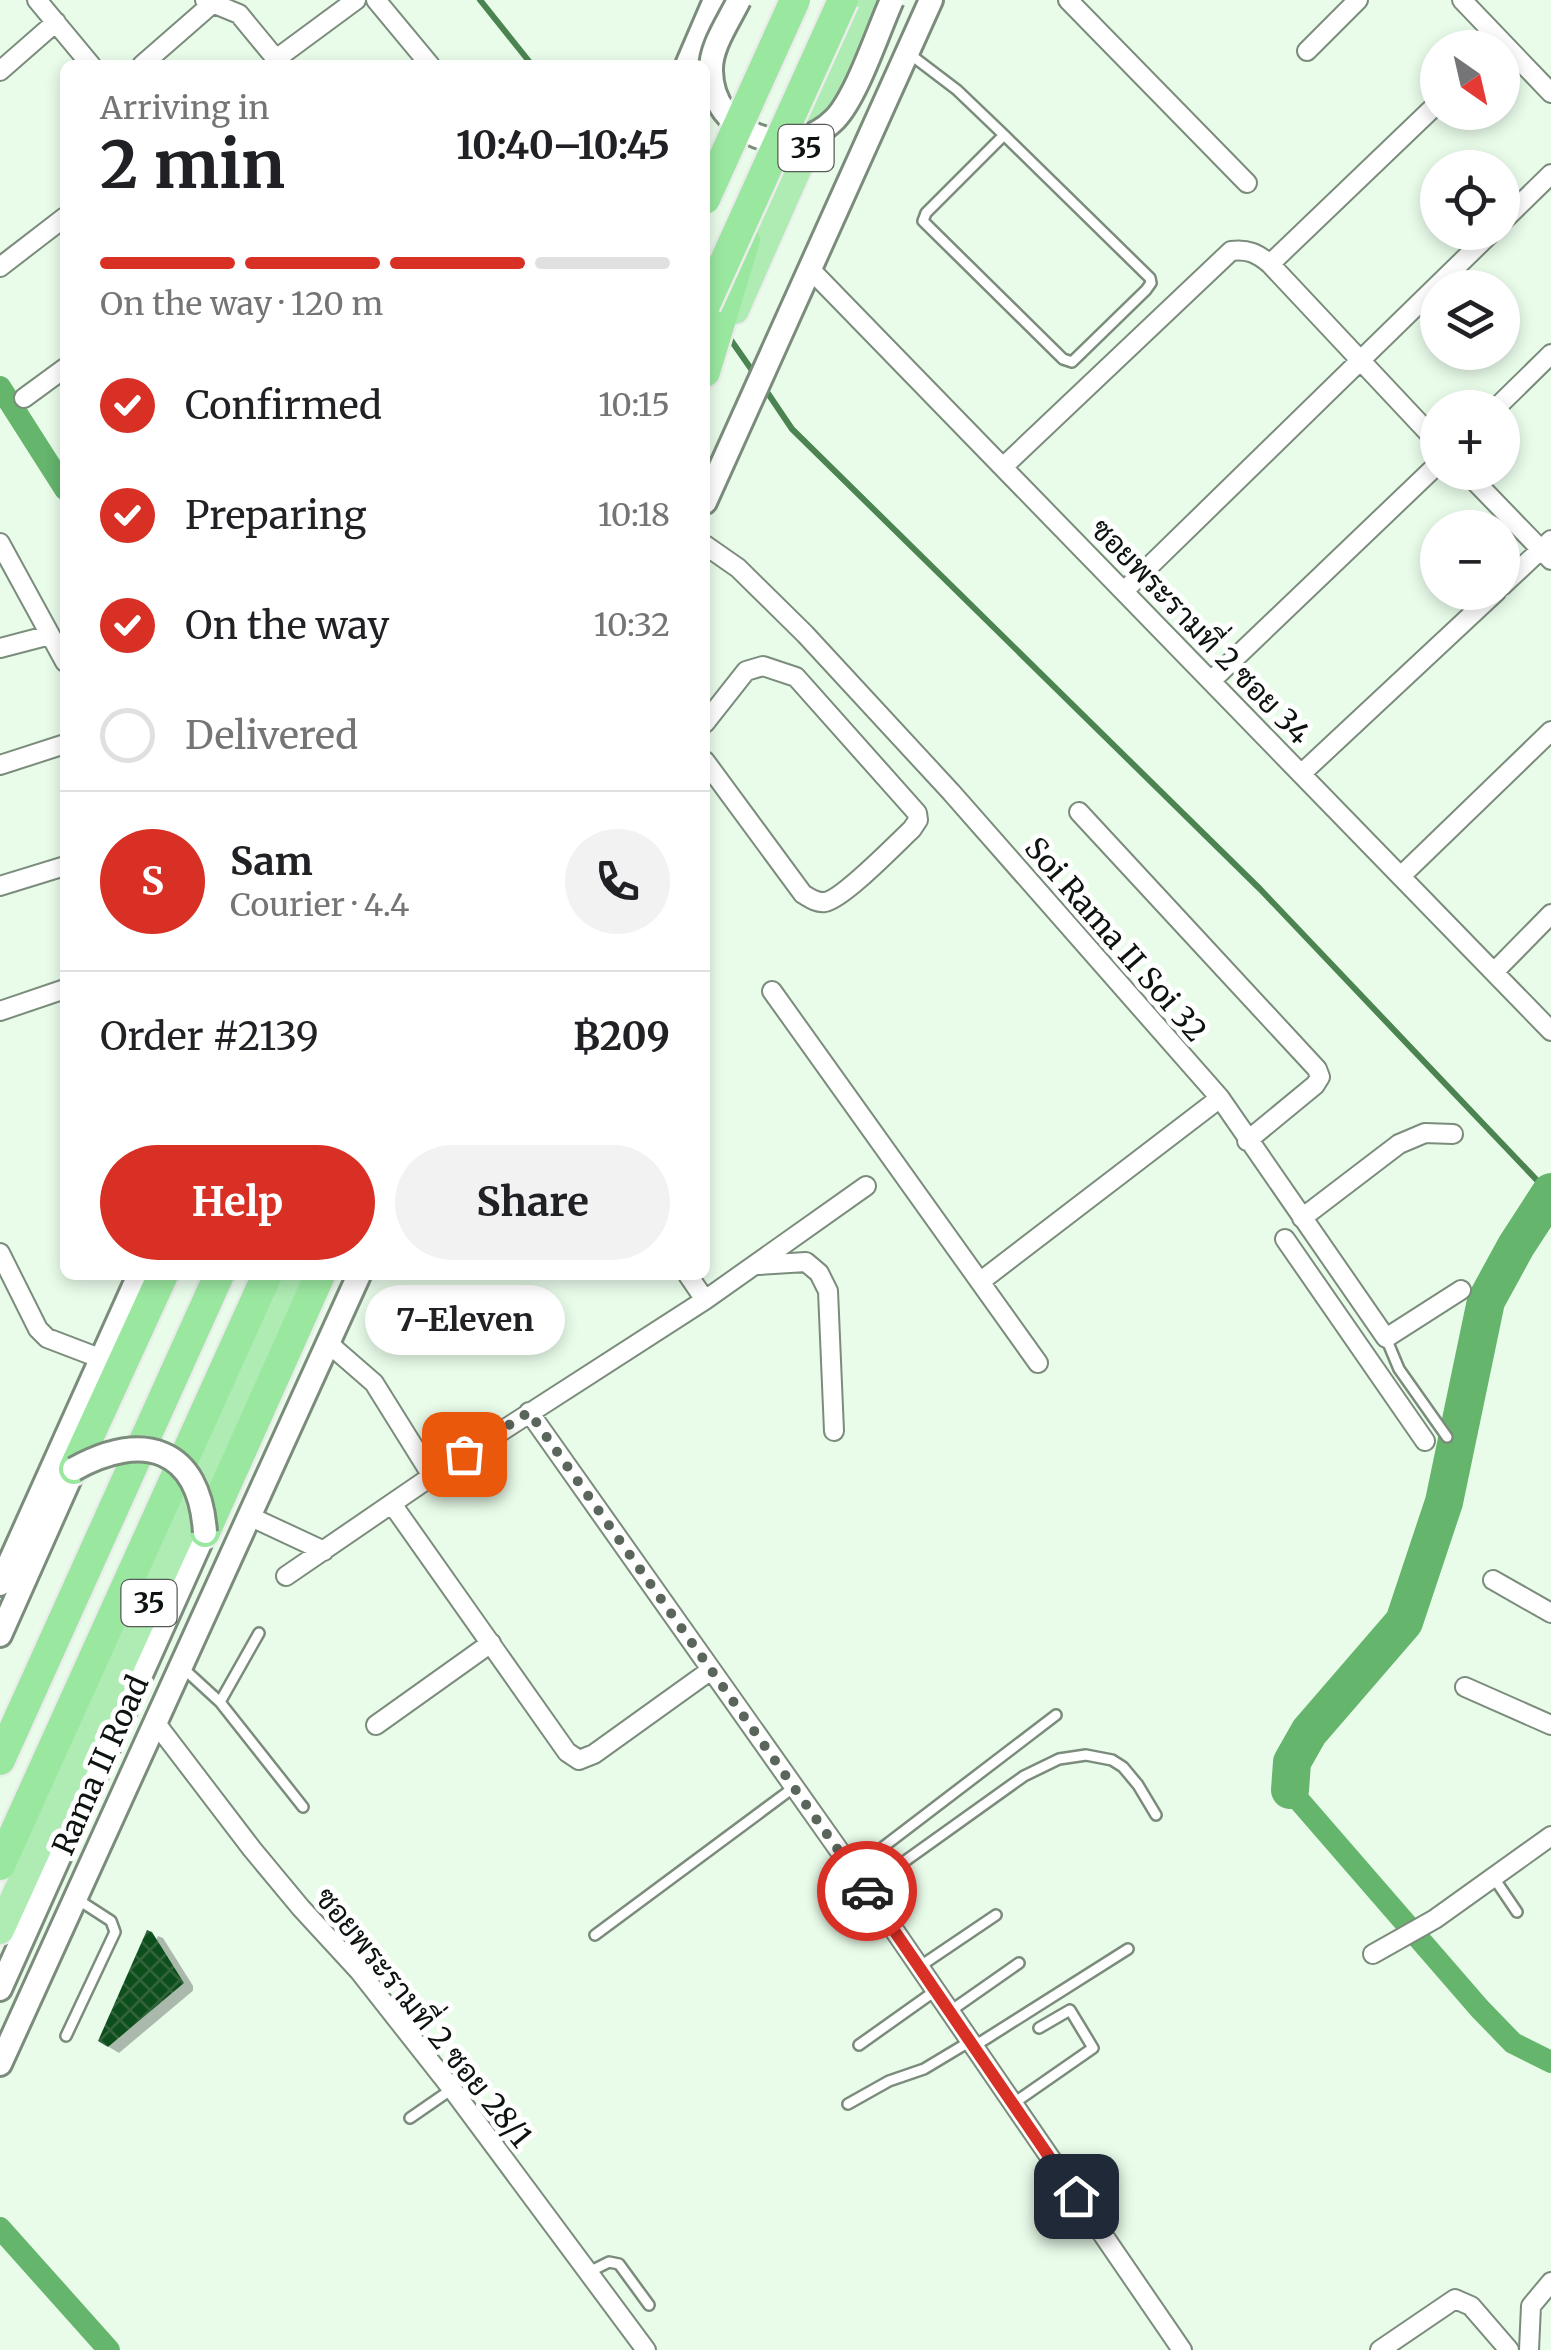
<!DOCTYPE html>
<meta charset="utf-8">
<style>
:root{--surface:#fff;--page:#f2f2f2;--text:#202124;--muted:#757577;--line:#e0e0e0;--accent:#d93025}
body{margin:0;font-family:Merriweather,Sarabun,serif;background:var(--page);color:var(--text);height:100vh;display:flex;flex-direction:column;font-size:38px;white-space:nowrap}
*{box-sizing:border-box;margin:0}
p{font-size:32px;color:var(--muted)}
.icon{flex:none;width:55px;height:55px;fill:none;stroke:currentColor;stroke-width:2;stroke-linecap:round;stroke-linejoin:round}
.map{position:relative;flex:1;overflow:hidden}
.sheet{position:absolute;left:60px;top:60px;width:650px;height:1220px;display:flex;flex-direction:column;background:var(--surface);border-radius:15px;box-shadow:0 5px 15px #0003}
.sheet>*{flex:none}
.needle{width:65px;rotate:146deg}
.fabs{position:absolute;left:1420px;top:30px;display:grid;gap:20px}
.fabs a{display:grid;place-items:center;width:100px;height:100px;border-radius:50%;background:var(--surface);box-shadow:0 5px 15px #0003;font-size:50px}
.pin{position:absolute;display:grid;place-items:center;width:85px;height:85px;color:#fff;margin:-42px;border-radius:20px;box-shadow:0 5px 15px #0006}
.courier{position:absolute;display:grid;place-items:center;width:100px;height:100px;margin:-50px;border:8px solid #d93025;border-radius:50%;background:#fff;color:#222;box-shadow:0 2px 12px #0007}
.bubble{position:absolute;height:70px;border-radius:35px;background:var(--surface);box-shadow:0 5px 15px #0003;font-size:32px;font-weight:700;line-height:70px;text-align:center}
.summary em{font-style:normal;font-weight:700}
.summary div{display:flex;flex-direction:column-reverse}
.summary{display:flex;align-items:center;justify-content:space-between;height:170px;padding:0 40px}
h1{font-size:65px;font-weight:700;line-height:75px}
.bar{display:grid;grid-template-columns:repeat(4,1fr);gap:15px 10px;align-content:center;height:120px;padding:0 40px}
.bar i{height:12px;border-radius:8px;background:var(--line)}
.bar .on{background:var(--accent)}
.bar p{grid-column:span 4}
.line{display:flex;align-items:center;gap:25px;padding:0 40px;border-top:2px solid var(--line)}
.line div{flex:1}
.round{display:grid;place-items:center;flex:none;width:105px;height:105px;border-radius:52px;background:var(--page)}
ol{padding:0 40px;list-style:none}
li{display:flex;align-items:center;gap:30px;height:110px}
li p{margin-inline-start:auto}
li .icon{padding:10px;border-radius:50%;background:var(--accent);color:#fff;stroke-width:4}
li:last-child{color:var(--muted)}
li i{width:55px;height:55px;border:5px solid var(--line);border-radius:50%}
.action{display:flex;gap:20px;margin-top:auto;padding:20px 40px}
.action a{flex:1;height:115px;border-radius:60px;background:var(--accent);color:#fff;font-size:40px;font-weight:700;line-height:115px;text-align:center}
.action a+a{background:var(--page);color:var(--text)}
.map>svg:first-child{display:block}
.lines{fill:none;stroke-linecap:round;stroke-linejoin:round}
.stream{stroke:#4b8450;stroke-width:6}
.canal{stroke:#65b56d;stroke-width:22}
.river{stroke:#65b56d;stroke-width:38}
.building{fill:url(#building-cross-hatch);filter:url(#shadow)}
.service-casing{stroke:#7b8c7c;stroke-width:14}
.minor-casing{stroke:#7b8c7c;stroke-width:22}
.secondary-casing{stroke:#7b8c7c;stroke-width:28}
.trunk-casing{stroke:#ececec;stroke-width:32}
.motorway-casing{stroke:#ececec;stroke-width:35}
.service{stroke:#fff;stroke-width:9}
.minor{stroke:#fff;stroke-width:18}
.secondary{stroke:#fff;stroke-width:22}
.trunk{stroke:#aeecb3;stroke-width:28}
.motorway{stroke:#9ae8a0;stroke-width:30}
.secondary-bridge-casing{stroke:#7b8c7c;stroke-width:28;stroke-linecap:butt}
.motorway-bridge-casing{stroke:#ececec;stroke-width:35;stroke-linecap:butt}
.secondary-bridge{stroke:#fff;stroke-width:22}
.motorway-bridge{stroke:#9ae8a0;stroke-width:30}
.done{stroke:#5a655b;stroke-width:10;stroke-dasharray:0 18}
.route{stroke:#d93025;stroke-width:12}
.labels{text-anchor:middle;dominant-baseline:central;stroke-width:10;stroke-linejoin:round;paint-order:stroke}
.shield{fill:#fff;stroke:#565a56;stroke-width:2.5}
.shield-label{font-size:28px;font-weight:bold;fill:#0d130e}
.street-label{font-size:30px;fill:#0d130e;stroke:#fff}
</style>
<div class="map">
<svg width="1551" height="2350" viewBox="0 0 1551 2350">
<defs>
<pattern id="building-cross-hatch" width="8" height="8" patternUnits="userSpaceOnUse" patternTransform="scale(2.5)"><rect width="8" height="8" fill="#104f1c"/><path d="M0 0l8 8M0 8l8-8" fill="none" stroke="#31643b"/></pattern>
<filter id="shadow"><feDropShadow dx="11" dy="6" stdDeviation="0" flood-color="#0004"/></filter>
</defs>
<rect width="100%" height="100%" fill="#e9fcea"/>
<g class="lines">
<path class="stream" d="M480,0L532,65
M726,333L756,376
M763,386L792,429L1260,889L1550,1194"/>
<path class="canal" d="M0,387L65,489
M1290,1790L1480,2009L1513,2043L1551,2062
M0,2228L109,2350"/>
<path class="river" d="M1290,1790L1292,1762L1309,1732L1404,1622L1444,1502L1486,1301L1516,1246L1551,1192"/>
</g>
<path class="building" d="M147,1930L152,1932L184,1983L108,2047L98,2041Z"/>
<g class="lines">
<defs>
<path id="service" d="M911,55L957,90L1004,135
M1004,135L1150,278L1151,283L1146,290L1072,362L1063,359L923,221L926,213Z
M1386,1338L1399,1369L1447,1437
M184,1669L220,1702L303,1807
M220,1702L259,1633
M853,1870L1056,1715
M1494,1878L1517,1912
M866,1889L1024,1776L1059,1759L1086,1755L1112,1760L1123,1767L1138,1785L1156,1815
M595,1935L793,1788
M919,1967L996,1915
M949,2012L1019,1963
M66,2036L115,1932L111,1921L77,1899
M859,2045L935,1991
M973,2047L1128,1949
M1014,2103L1093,2048L1070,2010L1039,2028
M848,2104L889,2081L924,2069L969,2042
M410,2118L452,2089
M589,2272L609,2262L619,2264L649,2305"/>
<path id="minor" d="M37,0L91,65
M205,0L239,14L281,65
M376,0L430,65
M1068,0L1247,183
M1462,0L1551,93
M1307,51L1358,0
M276,59L356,0
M142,65L213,3
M0,71L56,22
M1502,222L1551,174
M1270,264L1438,103
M0,267L65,217
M811,270L1551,1031
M24,398L65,368
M1496,408L1551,354
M1003,467L1231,251C1248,249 1257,253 1270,264L1438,443
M1466,472L1551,560
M0,543L65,662
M705,545L738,568L805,634L951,792L1220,1098L1386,1338L1461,1290
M1502,586L1551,540
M1124,591L1492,232
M0,648L50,635
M1211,681L1438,464
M705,723L746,671L763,666L796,677L917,813L918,820L912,829C896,844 843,899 825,902C816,903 810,898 803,894L705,761
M0,765L65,744
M1301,774L1496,592
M1079,812L1317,1069L1320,1077L1315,1085L1247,1141
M1401,876L1551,731
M0,886L65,866
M1494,972L1551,914
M772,991L1038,1363
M0,1011L65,989
M1302,1218L1399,1144L1425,1133L1453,1134
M1285,1239L1425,1441
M0,1253L38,1329L47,1338L102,1359
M759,1265L806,1262L819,1273L828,1291L834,1431
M688,1275L705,1300
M981,1281L1220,1098
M328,1343L374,1383L432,1476
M529,1412L853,1870L1182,2350
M392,1504L567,1752L579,1760L594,1754L711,1670
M249,1516L324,1551
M286,1576L432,1476L705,1300L866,1186
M1493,1580L1551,1613
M1465,1687L1551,1725
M155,1722L252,1849L301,1908L359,1971L452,2089L646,2350
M376,1725L491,1643
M1373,1954L1435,1919L1551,1836
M1380,2350L1455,2299L1471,2306L1509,2350
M1529,2350L1531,2306L1551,2282"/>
<path id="secondary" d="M687,65L715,0
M705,502L931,0
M0,1584L139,1275
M0,1635L74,1469
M0,1989L205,1532
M0,2064L359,1275"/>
<path id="trunk" d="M735,310L872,0
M0,1930L298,1275"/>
<path id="motorway" d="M705,372L745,240
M74,1469L163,1275
M205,1532L320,1275
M0,1760L219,1275
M0,1865L267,1275"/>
</defs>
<use href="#service" class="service-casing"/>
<use href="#minor" class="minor-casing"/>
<use href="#secondary" class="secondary-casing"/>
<use href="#trunk" class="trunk-casing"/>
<use href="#motorway" class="motorway-casing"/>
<use href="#service" class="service"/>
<use href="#minor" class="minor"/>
<use href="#secondary" class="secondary"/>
<use href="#trunk" class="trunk"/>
<use href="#motorway" class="motorway"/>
<defs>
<path id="secondary-bridge" d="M739,0C729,21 710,47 711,71C712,135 791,164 835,119C857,96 878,31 892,0
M74,1469C143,1431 199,1447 205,1532"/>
<path id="motorway-bridge" d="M705,199L795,0
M705,305L843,0"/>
</defs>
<use href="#secondary-bridge" class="secondary-bridge-casing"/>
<use href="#motorway-bridge" class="motorway-bridge-casing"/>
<use href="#secondary-bridge" class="secondary-bridge"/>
<use href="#motorway-bridge" class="motorway-bridge"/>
</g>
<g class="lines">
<path class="done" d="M464,1454L529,1412L867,1891"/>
<path class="route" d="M867,1891L1076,2196"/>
</g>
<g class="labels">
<g class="shield">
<rect x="778.5" y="125" width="55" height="46" rx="8"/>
<rect x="121.5" y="1580" width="55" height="46" rx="8"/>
</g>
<g class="shield-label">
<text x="806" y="148">35</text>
<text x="149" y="1603">35</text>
</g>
<g class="street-label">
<text transform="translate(1201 631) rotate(46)">ซอยพระรามที่ 2 ซอย 34</text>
<text transform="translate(1116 939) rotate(49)">Soi Rama II Soi 32</text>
<text transform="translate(100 1765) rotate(-66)">Rama II Road</text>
<text transform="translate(424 2017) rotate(51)">ซอยพระรามที่ 2 ซอย 28/1</text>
</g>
</g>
</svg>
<div class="fabs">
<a><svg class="needle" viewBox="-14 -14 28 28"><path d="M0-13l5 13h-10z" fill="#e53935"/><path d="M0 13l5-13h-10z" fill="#757577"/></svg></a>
<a><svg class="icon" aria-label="locate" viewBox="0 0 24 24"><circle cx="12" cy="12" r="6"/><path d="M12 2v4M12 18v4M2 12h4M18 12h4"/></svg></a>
<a><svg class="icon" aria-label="layers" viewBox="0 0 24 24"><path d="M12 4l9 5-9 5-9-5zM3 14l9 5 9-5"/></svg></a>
<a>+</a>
<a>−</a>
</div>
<div class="pin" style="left:464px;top:1454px;background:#ea580c"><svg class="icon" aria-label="bag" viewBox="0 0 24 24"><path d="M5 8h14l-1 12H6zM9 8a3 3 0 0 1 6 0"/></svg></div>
<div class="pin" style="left:1076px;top:2196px;background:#1f2937"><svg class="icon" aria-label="home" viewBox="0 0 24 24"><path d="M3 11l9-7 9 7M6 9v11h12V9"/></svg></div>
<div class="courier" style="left:867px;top:1891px"><svg class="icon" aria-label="car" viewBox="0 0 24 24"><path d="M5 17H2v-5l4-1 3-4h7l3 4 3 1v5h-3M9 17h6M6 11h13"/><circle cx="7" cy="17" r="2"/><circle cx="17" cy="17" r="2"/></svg></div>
<div class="bubble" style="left:365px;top:1285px;width:200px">7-Eleven</div>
<section class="sheet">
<div class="summary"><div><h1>2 min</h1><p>Arriving in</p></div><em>10:40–10:45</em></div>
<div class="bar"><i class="on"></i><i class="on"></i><i class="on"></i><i></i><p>On the way · 120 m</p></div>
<ol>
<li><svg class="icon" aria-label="check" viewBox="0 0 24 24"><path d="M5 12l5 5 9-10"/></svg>Confirmed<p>10:15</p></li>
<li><svg class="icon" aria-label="check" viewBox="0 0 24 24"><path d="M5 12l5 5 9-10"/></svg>Preparing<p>10:18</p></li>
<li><svg class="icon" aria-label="check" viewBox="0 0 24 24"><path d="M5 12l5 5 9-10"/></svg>On the way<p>10:32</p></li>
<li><i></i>Delivered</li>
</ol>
<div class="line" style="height:180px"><b class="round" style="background:var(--accent);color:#fff">S</b><div><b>Sam</b><p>Courier · 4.4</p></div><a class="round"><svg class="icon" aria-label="phone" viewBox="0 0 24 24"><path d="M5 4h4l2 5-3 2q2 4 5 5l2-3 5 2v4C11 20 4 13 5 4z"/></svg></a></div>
<div class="line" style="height:130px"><div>Order #2139</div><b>฿209</b></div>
<div class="action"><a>Help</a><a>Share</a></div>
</section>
</div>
